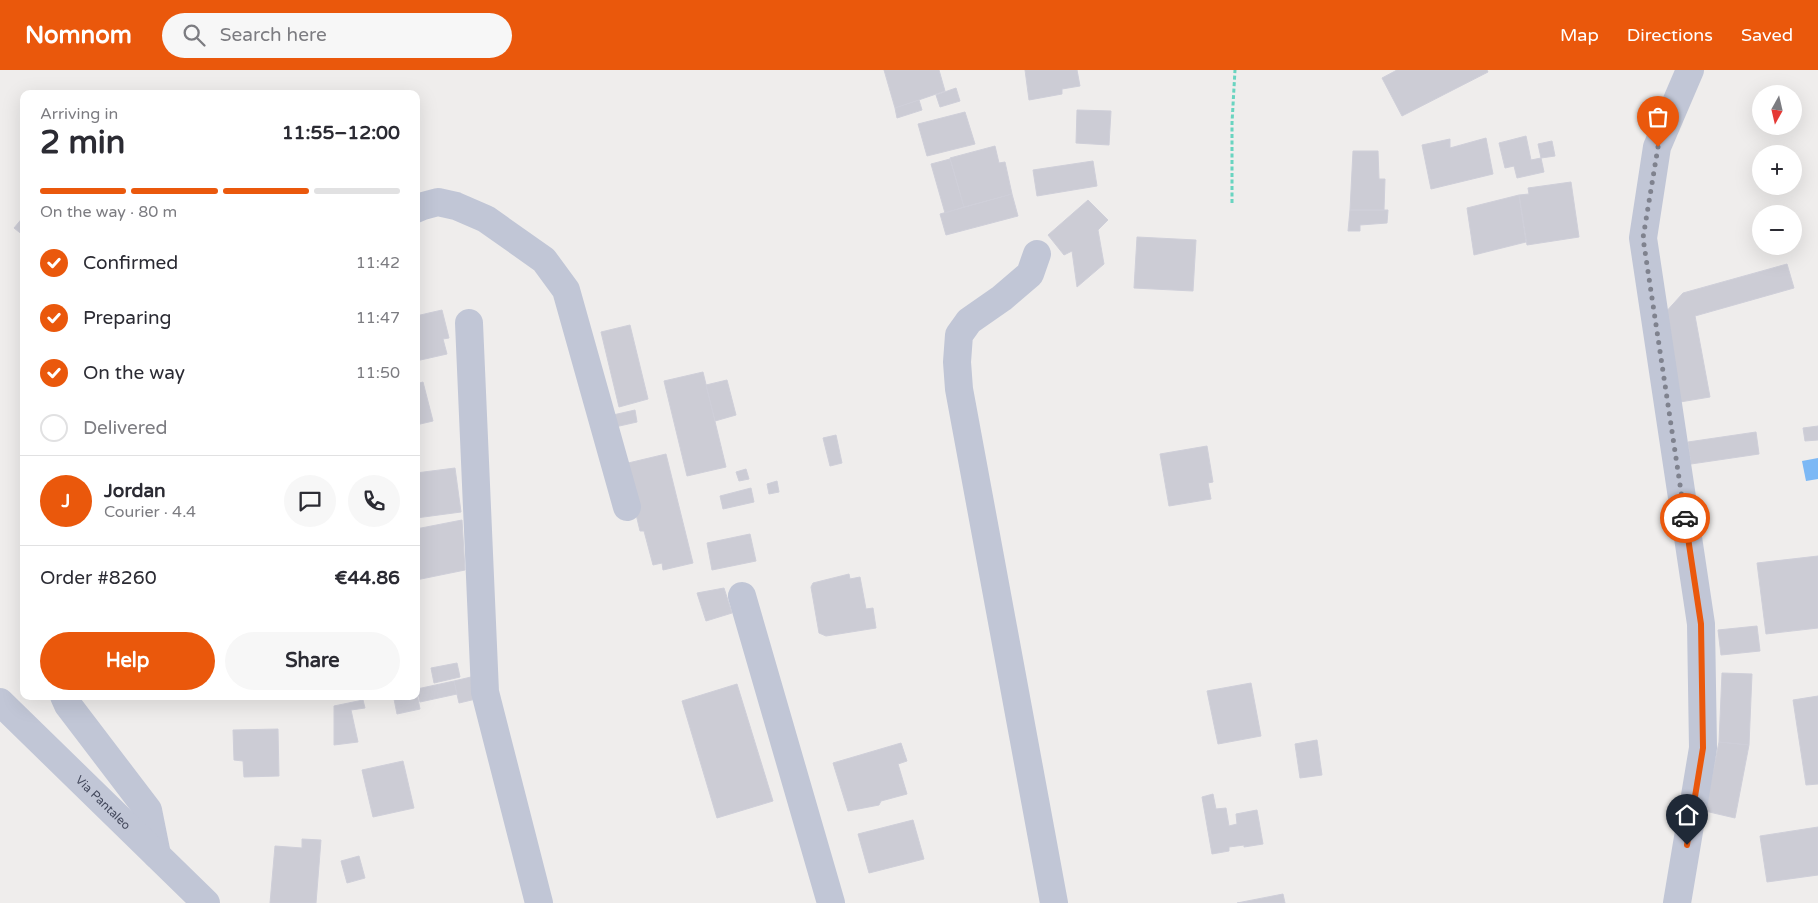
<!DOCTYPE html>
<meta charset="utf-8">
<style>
:root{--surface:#fff;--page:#f7f7f7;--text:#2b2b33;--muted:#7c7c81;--line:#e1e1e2;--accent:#ea580c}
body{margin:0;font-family:"Varela Round",sans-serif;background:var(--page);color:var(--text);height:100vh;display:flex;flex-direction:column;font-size:19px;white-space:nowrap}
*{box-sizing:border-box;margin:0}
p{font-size:16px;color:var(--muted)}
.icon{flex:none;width:28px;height:28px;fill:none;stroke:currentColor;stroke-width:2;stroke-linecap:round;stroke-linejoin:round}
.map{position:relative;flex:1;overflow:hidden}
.details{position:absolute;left:20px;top:20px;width:400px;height:610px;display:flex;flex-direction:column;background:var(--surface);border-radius:10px;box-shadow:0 5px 20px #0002}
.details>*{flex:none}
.needle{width:32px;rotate:188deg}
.buttons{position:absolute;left:1752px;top:15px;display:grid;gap:10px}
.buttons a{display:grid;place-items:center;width:50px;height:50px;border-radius:50%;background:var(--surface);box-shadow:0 5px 20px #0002;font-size:25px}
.pin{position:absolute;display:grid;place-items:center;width:42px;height:42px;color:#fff;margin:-51px -21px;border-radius:50% 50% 50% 0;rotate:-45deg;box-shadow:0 0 5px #0007}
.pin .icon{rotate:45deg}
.courier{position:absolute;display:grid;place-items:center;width:50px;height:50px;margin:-25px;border:4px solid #ea580c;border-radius:50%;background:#fff;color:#222;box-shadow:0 1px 6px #0007}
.summary em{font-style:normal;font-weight:700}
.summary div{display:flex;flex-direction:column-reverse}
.summary{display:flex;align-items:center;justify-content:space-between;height:85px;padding:0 20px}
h1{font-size:32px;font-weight:700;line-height:38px}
.bar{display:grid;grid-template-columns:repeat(4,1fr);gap:8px 5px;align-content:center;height:60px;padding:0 20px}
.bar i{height:6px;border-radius:4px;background:var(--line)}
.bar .selected{background:var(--accent)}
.bar p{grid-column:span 4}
.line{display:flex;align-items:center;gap:12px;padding:0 20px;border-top:1px solid var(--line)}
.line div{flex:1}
.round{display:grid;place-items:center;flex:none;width:52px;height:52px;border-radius:26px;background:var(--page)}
ol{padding:0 20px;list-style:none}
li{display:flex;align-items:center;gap:15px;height:55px}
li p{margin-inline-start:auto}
li .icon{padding:5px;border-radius:50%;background:var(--accent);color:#fff;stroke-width:4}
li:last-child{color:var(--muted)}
li i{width:28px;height:28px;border:2px solid var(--line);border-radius:50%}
.button{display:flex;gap:10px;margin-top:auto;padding:10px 20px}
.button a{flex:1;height:58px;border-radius:30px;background:var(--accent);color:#fff;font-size:20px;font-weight:700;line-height:58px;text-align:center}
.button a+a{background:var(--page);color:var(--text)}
header{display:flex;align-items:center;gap:30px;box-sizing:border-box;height:70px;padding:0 25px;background:var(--accent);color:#fff}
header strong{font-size:24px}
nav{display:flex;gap:28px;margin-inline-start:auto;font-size:18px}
.search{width:350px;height:45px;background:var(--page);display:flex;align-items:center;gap:12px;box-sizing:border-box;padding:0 18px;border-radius:28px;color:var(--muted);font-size:19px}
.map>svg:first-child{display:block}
.water{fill:#7cb8f5}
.building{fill:#ccccd5;stroke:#cfcfd9}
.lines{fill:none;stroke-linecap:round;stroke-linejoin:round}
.path{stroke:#69d4c0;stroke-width:3;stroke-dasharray:4 2.5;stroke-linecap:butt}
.minor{stroke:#c1c6d6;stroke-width:28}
.done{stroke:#7f828e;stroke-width:5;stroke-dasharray:0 9}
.route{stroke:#ea580c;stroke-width:6}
.labels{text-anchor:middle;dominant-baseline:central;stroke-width:4.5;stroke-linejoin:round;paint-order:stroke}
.street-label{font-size:12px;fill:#43485c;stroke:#fff}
</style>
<header>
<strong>Nomnom</strong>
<div class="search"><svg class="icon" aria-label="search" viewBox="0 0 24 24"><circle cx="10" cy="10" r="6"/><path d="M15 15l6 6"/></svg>Search here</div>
<nav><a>Map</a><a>Directions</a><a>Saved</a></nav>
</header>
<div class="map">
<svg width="1818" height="833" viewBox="0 0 1818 833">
<rect width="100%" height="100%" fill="#efedec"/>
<path class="water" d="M1818,388V409L1806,411L1802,391Z"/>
<path class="building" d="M884,0H939L945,21L895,38Z
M1025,0H1077L1080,16L1062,19V24L1029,30Z
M1397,0H1487L1488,2L1402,46L1382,8Z
M956,18L960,31L940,37L936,25Z
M919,30L922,40L897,48L895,38Z
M1077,40L1111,41L1109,75L1076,73Z
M965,42L975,74L927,86L918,54Z
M1526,66L1531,90L1541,88L1544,102L1517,108L1514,96L1505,98L1499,73Z
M1486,68L1493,104L1431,119L1422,75L1450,69V78Z
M1552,71L1555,86L1541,88L1538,74Z
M995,76L999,93L1005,92L1012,124L964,137L950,88Z
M1353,81H1378L1379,109H1385L1384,140H1350Z
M950,89L964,137L945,143L931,94Z
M1093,91L1097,116L1037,126L1033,100Z
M1571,112L1579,167L1527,175L1519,125L1529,124L1528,118Z
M1012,124L1018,146L946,165L940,144Z
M1519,125L1526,172L1474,185L1467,138Z
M1088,130L1108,150L1098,160L1104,194L1077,217L1072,181L1064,185L1048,165Z
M1350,140H1388L1387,153L1360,155V161H1348Z
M24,146V166L14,158Z
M1137,167L1196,170L1193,221L1134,218Z
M1787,194L1794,218L1695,246L1710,327L1680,332L1664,244L1683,223Z
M442,240L449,268L443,269L447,284L416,291V246Z
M630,255L648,329L619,337L601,262Z
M703,302L726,397L687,406L664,311Z
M727,310L736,345L715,351L706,315Z
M423,312L433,351L416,355V314Z
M635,340L637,352L615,357L613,345Z
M1818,356V370L1805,371L1803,358Z
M1756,362L1759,384L1691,394L1688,372Z
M836,365L842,393L830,396L823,368Z
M1207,376L1213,412L1208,413L1211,429L1169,436L1160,384Z
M666,384L693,493L663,500L662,493L653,495L644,461H640L624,394Z
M455,398L461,442L416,448V403Z
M746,399L749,409L739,411L736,402Z
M777,411L779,422L769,424L767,414Z
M751,418L754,432L723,439L720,426Z
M462,450L465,500L416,510V459Z
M750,464L756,491L712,500L707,473Z
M1818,486V558L1766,564L1757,493Z
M849,504L850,509L860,507L866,539L873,538L876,558L826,566L819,563L811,517L813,513Z
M724,518L732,543L706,551L697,523Z
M1757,556L1760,581L1721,585L1718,560Z
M457,593L460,607L434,613L431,598Z
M1722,603L1752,604L1749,675L1719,672Z
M471,607L476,629L459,633L454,611Z
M454,611L457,624L420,632L417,619Z
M1251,613L1261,666L1218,674L1207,621Z
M737,614L773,731L717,748L682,631Z
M417,624L420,639L397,644L394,629L416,626Z
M1818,626V714L1806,715L1793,630Z
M363,630L365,638L351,640L358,672L334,675V636Z
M278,659L279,706L244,707L243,691L234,690L233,660Z
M1317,670L1322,705L1300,708L1295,674Z
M1719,672L1749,675L1735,748L1705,741Z
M901,673L907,691L898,694L907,724L881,731L879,735L848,741L833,693Z
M403,691L414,738L373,747L362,700Z
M1213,724L1216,739L1226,738L1229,756L1237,754L1236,744L1257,740L1263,774L1244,777V775L1229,777V781L1212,784L1202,727Z
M913,750L924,789L869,803L858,764Z
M1818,757V805L1767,812L1760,766Z
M302,769L321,770L316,833H270L275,776L302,778Z
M359,786L365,808L347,813L341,791Z
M1283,824L1285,833H1237Z"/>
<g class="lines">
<path class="path" d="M1232,133V53L1235,0"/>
<g class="minor">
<path d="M416,139L423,136L438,132L456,136L486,149L544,190L566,220L627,437"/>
<path d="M1037,184L1030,204L1002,228L969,251L959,265L957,292L959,319L1054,833"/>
<path d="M469,253L485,622L539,833"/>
<path d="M742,526L831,833"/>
<path d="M64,626L68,635L148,740L157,785"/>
<path id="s1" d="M0,632L206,833"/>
<path d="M1677,833L1703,678L1701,554L1643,168L1657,77L1690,0"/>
</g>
</g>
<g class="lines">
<path class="done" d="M1658,77L1643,168L1685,448"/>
<path class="route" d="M1685,448L1701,554L1703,678L1687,775"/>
</g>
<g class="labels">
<g class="street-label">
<text stroke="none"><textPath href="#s1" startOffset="144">Via Pantaleo</textPath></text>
</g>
</g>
</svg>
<div class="buttons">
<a><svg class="needle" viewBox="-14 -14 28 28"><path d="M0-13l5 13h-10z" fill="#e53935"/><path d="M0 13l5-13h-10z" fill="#7c7c81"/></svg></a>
<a>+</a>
<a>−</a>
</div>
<div class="pin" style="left:1658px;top:77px;background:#ea580c"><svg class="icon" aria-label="bag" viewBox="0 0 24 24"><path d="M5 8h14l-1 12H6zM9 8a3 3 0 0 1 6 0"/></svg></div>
<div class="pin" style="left:1687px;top:775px;background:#1f2937"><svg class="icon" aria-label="home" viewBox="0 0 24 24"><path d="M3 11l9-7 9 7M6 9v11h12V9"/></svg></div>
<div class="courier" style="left:1685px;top:448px"><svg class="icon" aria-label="car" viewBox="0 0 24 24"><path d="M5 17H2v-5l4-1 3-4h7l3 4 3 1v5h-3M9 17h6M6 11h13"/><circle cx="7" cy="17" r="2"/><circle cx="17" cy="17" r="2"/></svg></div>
<section class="details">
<div class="summary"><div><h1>2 min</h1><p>Arriving in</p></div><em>11:55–12:00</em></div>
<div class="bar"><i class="selected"></i><i class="selected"></i><i class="selected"></i><i></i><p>On the way · 80 m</p></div>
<ol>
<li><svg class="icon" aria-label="check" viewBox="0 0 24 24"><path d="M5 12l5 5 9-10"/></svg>Confirmed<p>11:42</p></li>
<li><svg class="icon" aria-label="check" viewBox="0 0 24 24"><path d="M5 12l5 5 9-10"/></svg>Preparing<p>11:47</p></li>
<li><svg class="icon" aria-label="check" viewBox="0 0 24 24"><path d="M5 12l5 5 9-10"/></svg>On the way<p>11:50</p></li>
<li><i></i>Delivered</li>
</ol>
<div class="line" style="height:90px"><b class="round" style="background:var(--accent);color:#fff">J</b><div><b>Jordan</b><p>Courier · 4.4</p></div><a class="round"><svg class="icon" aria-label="chat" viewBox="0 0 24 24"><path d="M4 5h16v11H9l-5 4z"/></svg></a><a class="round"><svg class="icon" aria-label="phone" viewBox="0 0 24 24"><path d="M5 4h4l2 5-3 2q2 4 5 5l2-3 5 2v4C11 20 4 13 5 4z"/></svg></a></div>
<div class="line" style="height:65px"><div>Order #8260</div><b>€44.86</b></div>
<div class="button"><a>Help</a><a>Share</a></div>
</section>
</div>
